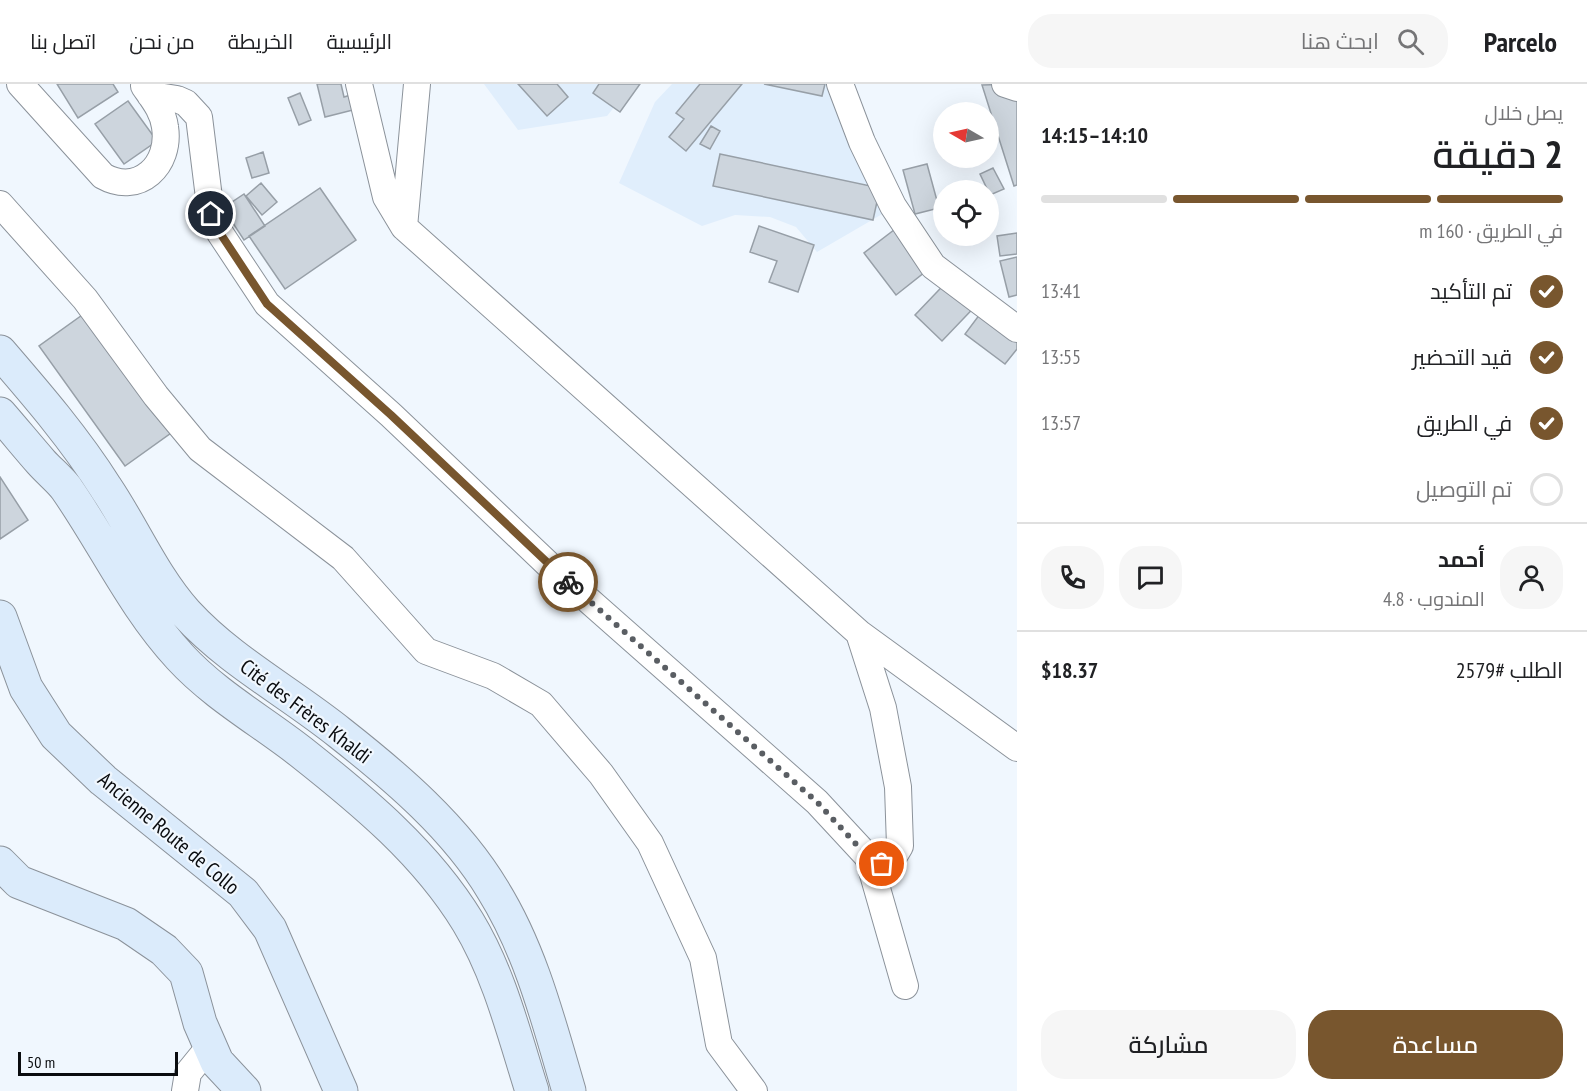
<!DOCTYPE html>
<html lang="ar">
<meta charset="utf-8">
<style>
:root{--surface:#fff;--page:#f6f6f6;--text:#202124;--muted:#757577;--line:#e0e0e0;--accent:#78562e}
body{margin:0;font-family:"PT Sans Narrow",Cairo,sans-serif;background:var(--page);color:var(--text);direction:rtl;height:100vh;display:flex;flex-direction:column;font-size:22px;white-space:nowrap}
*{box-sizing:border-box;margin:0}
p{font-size:20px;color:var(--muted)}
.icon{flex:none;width:33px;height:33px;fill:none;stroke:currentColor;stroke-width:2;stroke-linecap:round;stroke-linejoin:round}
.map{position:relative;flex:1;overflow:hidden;direction:ltr}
.details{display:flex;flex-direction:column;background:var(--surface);width:570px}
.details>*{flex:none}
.needle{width:39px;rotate:279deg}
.fabs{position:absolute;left:933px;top:18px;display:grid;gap:12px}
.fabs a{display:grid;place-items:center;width:66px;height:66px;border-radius:50%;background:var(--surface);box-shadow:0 6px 24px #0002;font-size:30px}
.scale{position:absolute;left:18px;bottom:15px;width:160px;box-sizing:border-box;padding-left:6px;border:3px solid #0a0c0f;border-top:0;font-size:16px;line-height:21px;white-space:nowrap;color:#0a0c0f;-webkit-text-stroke:4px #f0f7fe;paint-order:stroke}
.pin{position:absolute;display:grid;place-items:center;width:51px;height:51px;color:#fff;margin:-26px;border:3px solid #fff;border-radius:50%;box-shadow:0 2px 6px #0007}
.courier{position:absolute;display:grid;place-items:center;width:60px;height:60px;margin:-30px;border:4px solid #78562e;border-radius:50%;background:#fff;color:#222;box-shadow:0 2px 8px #0007}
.overview em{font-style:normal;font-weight:600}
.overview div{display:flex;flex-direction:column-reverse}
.overview{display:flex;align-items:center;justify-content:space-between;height:102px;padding:0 24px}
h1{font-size:39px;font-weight:600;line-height:45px}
.bar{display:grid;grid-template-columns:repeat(4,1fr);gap:9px 6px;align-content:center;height:72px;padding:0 24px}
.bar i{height:8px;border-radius:4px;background:var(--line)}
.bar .active{background:var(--accent)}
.bar p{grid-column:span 4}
.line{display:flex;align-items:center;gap:15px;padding:0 24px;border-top:2px solid var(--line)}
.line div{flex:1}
.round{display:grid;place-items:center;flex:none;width:63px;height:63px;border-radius:24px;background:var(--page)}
ol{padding:0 24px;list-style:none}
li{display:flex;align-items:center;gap:18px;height:66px}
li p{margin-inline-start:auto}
li .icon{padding:6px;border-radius:50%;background:var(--accent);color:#fff;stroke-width:4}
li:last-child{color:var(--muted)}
li i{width:33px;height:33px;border:3px solid var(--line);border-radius:50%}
.action{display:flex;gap:12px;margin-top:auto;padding:12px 24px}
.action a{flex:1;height:69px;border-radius:24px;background:var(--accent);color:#fff;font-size:24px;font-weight:600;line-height:69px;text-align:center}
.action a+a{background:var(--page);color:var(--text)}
header{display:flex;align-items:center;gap:36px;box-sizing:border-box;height:84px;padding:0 30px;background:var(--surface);border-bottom:2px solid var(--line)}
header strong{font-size:28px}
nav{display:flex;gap:33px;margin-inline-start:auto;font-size:21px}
.search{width:420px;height:54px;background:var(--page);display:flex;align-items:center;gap:15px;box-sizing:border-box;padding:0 21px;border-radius:24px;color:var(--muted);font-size:22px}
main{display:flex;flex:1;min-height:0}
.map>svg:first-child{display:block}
.built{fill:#e0eefc}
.building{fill:#cdd5dd;stroke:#979fa7;stroke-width:1.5}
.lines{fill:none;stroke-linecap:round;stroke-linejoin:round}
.minor-casing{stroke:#8b929a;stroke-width:28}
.secondary-casing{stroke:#8b929a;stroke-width:35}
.minor{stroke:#fff;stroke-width:26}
.secondary{stroke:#dbebfb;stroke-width:33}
.done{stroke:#5a5e63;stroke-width:6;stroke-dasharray:0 10.8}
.route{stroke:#78562e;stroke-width:8}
.labels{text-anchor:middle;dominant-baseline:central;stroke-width:4.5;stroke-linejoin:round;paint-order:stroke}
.street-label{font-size:21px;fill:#0a0c0f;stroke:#f0f7fe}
</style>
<header>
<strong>Parcelo</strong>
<div class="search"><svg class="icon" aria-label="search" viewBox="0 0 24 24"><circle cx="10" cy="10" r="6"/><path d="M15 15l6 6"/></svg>ابحث هنا</div>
<nav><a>الرئيسية</a><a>الخريطة</a><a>من نحن</a><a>اتصل بنا</a></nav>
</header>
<main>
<section class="details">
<div class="overview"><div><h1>2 دقيقة</h1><p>يصل خلال</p></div><em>14:10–14:15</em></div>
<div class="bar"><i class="active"></i><i class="active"></i><i class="active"></i><i></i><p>في الطريق · 160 m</p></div>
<ol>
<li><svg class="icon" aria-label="check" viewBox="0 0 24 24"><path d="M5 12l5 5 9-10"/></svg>تم التأكيد<p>13:41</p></li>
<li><svg class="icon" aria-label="check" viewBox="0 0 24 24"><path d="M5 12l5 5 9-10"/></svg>قيد التحضير<p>13:55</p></li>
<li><svg class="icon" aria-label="check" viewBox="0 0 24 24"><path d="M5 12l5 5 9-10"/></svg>في الطريق<p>13:57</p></li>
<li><i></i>تم التوصيل</li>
</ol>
<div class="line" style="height:108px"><a class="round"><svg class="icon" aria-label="person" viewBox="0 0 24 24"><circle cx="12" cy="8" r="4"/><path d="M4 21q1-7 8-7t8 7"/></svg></a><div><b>أحمد</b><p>المندوب · 4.8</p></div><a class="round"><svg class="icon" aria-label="chat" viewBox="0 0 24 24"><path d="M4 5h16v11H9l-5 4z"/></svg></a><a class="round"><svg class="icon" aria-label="phone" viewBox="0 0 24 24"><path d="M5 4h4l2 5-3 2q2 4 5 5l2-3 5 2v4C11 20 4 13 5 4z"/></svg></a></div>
<div class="line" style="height:78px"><div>الطلب #2579</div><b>$18.37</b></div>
<div class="action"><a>مساعدة</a><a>مشاركة</a></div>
</section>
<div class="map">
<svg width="1017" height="1007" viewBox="0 0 1017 1007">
<rect width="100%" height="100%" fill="#f0f7fe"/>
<path class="built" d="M484,0H633L607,32L518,46Z
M672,0H830L884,129L817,168L796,143L770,133L735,131L702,142L619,99L655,18Z"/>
<path class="building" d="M57,0H113L118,8L78,34Z
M317,0H341L344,13L354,10L357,25L325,33Z
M518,0H557L568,13L547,32Z
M599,0H640L620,28L593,9Z
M700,0H742L686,67L669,53L684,35L676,29Z
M764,0H825L822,12Z
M1017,0V101L1014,102L982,1Z
M300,9L311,36L299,41L288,14Z
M128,17L157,57L124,80L95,40Z
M711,42L720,47L710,65L700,60Z
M263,68L269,89L252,94L246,74Z
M720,70L880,104L873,136L713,102Z
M927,80L939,124L915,130L903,86Z
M993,84L1004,105L990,111L980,90Z
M261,99L277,118L262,131L246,112Z
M320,104L356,156L285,205L249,152Z
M244,110L265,142L244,156L223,124Z
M903,139L930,184L896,211L864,169Z
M759,142L814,161L798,208L769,198L777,177L750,168Z
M1017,149V170L1000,172L997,152Z
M1017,173V211L1009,213L1000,177Z
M957,187L985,212L942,257L915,231Z
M983,226L1017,252V265L1005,280L965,250Z
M85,229L171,349L125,382L39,262Z
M0,393L28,436L0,455Z"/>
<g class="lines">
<defs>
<path id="minor" d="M20,0L103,92C139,112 171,81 165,43C163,27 153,15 144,2
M359,0L386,113L404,143L859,549L1017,664
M840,0L862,58L893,122L933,182L1017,245
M1005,0L1017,4
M150,11L177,15L186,19L199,33L211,130L220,149L267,220L391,331L552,484L817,718L868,773L905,902
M0,120L85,215L156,312L200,365L343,474L426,567L493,592L541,620L601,690L650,759L703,874L719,960L754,1007
M404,143L417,0
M859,549L883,624L898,703L900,762L891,777L882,780L868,773
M185,1007L188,989L210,962"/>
<path id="secondary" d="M0,268C38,312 75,355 106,404C133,444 153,492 186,529C230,577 289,608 340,649C396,693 456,744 493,806C531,867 549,939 569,1007
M0,330C14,346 27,362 41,378C49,387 59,395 66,404C105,460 133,522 180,573C215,611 260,636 301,668C363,717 426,769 468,838C499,889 514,950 532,1007
M0,533L26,604L56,651L103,696L243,809L270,845L341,1007
M0,779L19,798L126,840L164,866L186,889L200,939L217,978L244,1007"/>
</defs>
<use href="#minor" class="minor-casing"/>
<use href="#secondary" class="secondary-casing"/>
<use href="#minor" class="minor"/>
<use href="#secondary" class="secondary"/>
</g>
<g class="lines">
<path class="done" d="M568,498L817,718L868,773L882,780"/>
<path class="route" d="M211,130L220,149L267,220L391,331L568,498"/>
</g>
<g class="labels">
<g class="street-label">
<text transform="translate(306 627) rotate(37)">Cité des Frères Khaldi</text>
<text transform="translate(169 749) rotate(40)">Ancienne Route de Collo</text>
</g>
</g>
</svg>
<div class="fabs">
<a><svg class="needle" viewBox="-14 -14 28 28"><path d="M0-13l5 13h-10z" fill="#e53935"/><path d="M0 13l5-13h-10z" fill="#757577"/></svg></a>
<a><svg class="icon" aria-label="locate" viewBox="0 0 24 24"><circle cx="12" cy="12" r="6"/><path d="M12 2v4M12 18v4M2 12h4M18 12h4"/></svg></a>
</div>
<div class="scale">50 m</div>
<div class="pin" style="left:882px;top:780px;background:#ea580c"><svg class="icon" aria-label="bag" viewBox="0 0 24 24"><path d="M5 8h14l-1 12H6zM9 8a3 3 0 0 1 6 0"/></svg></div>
<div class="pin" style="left:211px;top:130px;background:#1f2937"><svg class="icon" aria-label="home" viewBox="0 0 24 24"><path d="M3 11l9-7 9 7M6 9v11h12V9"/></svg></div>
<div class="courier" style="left:568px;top:498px"><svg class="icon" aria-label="bike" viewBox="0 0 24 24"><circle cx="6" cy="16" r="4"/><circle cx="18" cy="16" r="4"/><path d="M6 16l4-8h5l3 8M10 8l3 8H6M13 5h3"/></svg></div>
</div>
</main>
